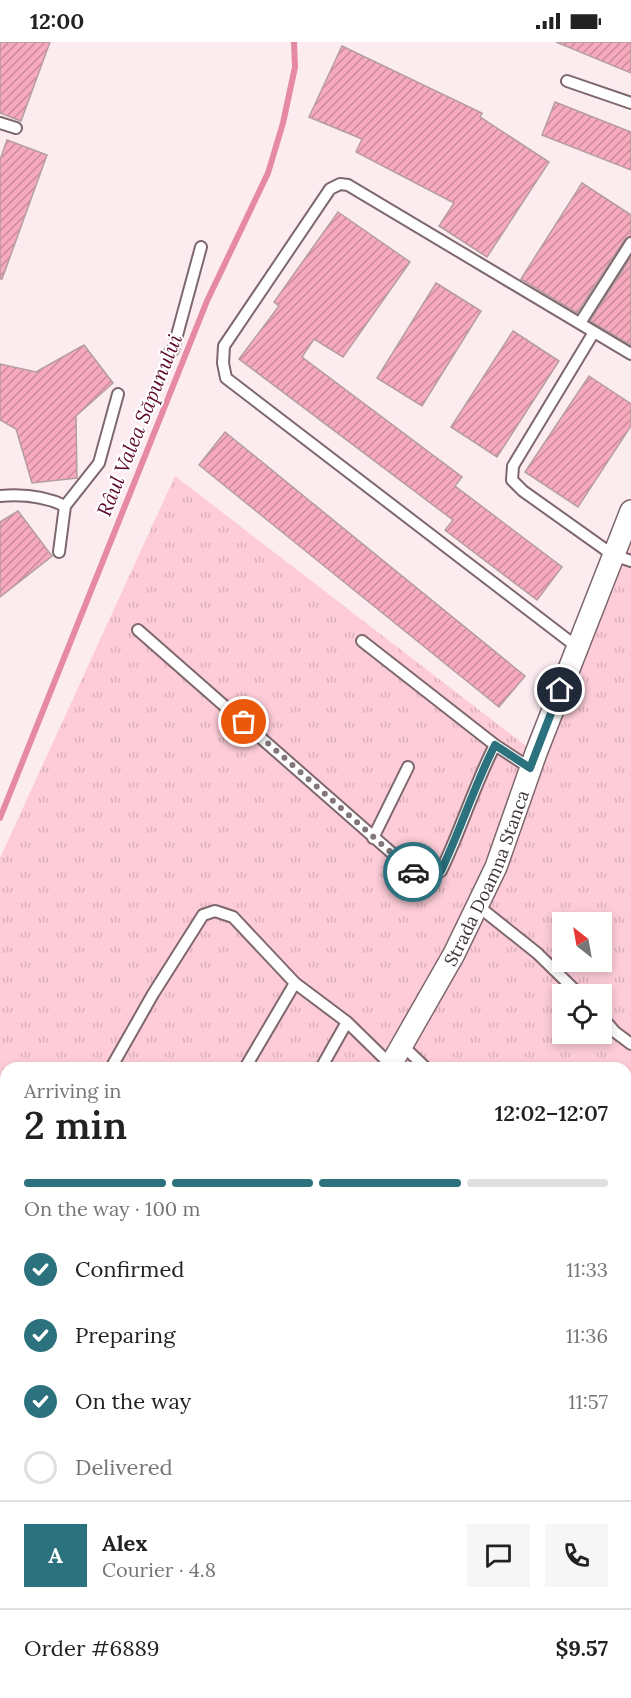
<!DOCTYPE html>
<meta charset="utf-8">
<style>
:root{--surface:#fff;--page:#f6f6f6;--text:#222;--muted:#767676;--line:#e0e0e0;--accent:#2b717e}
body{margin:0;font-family:Lora,serif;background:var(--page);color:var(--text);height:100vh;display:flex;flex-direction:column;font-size:22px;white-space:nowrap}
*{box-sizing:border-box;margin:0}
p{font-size:20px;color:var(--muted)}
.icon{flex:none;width:33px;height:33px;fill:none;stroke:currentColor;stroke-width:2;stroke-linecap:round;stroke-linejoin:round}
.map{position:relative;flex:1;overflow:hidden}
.panel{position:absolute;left:0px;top:1020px;width:632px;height:636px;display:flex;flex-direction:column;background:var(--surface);border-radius:18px 18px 0 0;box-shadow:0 3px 9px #0003}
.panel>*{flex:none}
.needle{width:39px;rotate:329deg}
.tools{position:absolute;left:552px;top:870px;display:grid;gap:12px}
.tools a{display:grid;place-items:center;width:60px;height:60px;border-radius:0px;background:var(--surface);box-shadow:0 3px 9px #0003;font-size:30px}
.pin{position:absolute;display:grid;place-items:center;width:51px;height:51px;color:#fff;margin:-26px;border:3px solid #fff;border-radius:50%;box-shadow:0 2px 6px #0007}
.courier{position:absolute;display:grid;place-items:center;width:60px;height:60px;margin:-30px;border:4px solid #2b717e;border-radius:50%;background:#fff;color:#222;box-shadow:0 2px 8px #0007}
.head em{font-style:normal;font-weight:600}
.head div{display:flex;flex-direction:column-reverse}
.head{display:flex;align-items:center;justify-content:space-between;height:102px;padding:0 24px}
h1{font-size:39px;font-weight:600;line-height:45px}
.bar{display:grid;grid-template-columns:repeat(4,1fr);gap:9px 6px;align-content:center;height:72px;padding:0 24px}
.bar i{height:8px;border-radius:4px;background:var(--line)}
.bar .active{background:var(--accent)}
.bar p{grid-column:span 4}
.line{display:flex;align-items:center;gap:15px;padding:0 24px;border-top:2px solid var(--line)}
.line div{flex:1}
.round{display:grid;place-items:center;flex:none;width:63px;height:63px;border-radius:0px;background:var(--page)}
ol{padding:0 24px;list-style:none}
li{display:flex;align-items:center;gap:18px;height:66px}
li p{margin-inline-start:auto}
li .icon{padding:6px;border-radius:50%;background:var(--accent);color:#fff;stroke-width:4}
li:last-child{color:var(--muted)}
li i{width:33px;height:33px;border:3px solid var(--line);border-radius:50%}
.status{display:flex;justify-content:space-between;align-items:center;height:42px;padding:0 30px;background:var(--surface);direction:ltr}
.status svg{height:16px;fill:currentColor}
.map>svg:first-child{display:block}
.grass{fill:url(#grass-tufts);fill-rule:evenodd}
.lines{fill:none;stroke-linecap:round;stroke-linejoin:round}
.stream{stroke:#e689a3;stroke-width:6}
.building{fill:url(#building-hatch);stroke:#b59da3;stroke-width:1.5}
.lane-casing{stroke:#7e686d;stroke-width:14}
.street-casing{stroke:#7e686d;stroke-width:24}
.lane{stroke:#fff;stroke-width:10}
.street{stroke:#fff;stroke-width:21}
.done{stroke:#827678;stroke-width:6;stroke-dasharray:0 10.8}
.route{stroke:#2b717e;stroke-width:8}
.labels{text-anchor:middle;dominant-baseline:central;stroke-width:4.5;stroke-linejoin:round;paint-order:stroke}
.street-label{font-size:18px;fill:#403638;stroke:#fff}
.water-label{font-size:20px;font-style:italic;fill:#5d082c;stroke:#fff}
</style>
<div class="status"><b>12:00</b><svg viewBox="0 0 49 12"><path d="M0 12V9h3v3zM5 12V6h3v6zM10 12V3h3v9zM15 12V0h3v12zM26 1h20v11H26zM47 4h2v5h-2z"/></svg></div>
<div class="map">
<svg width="631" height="1656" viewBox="0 0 631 1656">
<defs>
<pattern id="grass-tufts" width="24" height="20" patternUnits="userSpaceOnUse" patternTransform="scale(1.5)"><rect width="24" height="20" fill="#fdccd8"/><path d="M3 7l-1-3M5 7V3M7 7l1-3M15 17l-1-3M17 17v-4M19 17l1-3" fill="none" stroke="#dab0ba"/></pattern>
<pattern id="building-hatch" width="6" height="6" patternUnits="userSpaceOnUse" patternTransform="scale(1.5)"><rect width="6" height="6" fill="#f7aabe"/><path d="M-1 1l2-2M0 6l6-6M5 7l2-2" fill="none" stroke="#c98b9b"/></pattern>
</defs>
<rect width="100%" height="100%" fill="#fcecf0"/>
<path class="grass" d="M175,434L535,711L631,493V1656H0V1614L6,1605V1650H626V1026H6V1180L0,1172V816ZM562,880H602V920H562ZM562,952H602V992H562Z"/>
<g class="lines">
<path class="stream" d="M0,776L207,259L268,131L283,81L295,25L294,0"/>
</g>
<path class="building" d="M0,0H50L21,79L0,71Z
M556,0H631V31Z
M342,4L482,71L480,75L549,120L487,215L439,184L454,161L356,110L362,97L309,75Z
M555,60L631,90V128L542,93Z
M7,98L47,113L2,237H0V118Z
M582,141L631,173V194L625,197L577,271L521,237Z
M338,170L410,220L343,315L314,297L302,315L462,435L455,444L562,525L537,558L445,488L453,478L239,317L279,264L274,260Z
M631,215V303L590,279Z
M436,241L481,269L422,364L377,336Z
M513,289L559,319L497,415L451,385Z
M84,303L113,341L76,374L77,436L32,441L16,387L0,378V322L36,330Z
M589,334L631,362V384L578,465L525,430Z
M225,390L525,634L499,665L199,423Z
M18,469L52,514L0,555V480Z"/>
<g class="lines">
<defs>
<path id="lane" d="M567,39L631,61
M0,81L16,86
M580,281L631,201
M594,290L513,424L512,438L523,449L613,513L631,519
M169,311L173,308L201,205
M0,454C22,452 44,454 65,464
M59,510L65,464L99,421L118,352
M138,588L417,833L428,834L441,829C461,788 474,744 495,703
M362,599L495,703L530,726
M577,605L226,336L223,321L224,304L330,147L340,142L348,143L631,312
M373,796L408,725
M478,864L537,911L579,952
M602,975L615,990L631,1002
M403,1004L426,1026
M111,1026L153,952L203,873L215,869L233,875L295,941L347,980L392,1024
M245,1026L295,941
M321,1026L347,980
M626,1222L631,1227
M626,1263L631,1269
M626,1341L631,1347"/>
<g id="street">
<path id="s1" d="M389,1026L454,912L496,825L536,711L631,469"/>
<path d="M2,1612L6,1606"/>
</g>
</defs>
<use href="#lane" class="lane-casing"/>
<use href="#street" class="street-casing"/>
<use href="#lane" class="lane"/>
<use href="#street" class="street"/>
</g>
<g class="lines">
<path class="done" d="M244,680L413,830"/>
<path class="route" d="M413,830C421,837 431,833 441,829C461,787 474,744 495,703L530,726L560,648"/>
</g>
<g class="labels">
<g class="street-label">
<text stroke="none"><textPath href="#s1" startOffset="214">Strada Doamna Stanca</textPath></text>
</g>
<g class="water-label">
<text transform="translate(139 383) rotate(-68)">Râul Valea Săpunului</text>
</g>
</g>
</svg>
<div class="tools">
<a><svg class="needle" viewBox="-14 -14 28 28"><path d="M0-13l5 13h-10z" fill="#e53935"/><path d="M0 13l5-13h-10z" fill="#767676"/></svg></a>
<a><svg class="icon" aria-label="locate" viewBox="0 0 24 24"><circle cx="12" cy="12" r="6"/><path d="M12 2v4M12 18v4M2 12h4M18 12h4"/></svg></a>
</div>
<div class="pin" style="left:244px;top:680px;background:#ea580c"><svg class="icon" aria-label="bag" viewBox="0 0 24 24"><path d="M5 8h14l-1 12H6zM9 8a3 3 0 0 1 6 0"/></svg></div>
<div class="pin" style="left:560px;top:648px;background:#1f2937"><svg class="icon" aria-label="home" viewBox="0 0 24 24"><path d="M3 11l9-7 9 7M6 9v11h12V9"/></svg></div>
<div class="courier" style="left:413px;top:830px"><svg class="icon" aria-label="car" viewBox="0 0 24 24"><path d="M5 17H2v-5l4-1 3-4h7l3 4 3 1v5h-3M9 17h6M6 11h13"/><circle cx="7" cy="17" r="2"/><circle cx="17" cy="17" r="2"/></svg></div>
<section class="panel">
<div class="head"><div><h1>2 min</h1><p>Arriving in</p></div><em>12:02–12:07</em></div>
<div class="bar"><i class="active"></i><i class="active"></i><i class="active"></i><i></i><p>On the way · 100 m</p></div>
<ol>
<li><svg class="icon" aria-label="check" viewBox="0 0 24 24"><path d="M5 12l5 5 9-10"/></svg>Confirmed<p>11:33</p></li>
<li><svg class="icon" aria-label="check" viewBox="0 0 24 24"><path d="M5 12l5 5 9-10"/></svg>Preparing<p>11:36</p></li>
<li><svg class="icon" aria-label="check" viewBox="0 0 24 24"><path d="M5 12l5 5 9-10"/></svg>On the way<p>11:57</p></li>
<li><i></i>Delivered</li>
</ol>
<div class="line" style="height:108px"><b class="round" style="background:var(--accent);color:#fff">A</b><div><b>Alex</b><p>Courier · 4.8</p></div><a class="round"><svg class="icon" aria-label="chat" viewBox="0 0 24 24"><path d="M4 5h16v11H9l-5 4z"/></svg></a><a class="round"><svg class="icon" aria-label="phone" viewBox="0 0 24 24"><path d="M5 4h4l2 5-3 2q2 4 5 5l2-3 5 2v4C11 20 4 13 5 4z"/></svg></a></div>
<div class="line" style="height:78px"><div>Order #6889</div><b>$9.57</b></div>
</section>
</div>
